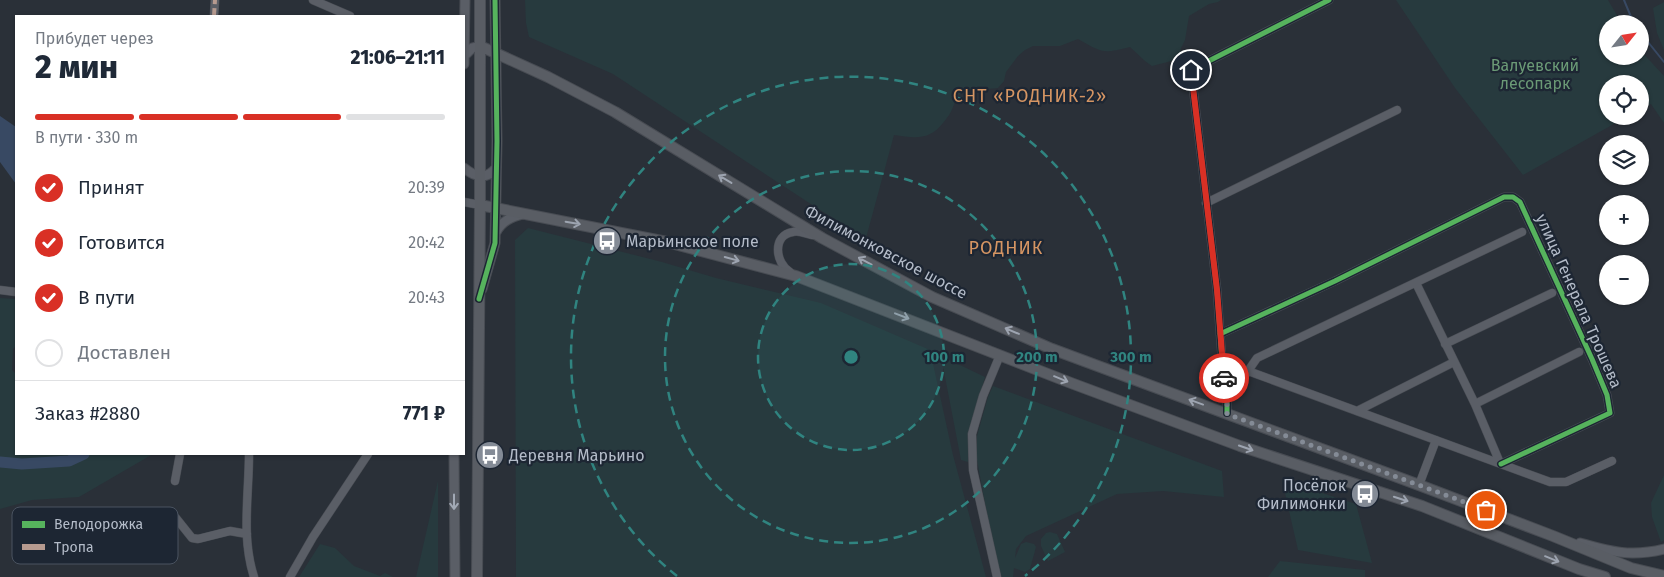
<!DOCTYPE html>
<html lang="ru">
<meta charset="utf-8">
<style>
:root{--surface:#fff;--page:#f6f6f7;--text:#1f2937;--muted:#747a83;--line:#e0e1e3;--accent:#d93025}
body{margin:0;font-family:"Fira Sans",sans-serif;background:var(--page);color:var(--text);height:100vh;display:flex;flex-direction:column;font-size:19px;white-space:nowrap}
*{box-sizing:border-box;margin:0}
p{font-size:16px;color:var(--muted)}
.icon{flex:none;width:28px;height:28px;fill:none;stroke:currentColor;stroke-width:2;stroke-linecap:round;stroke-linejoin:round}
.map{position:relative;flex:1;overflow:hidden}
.details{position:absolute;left:15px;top:15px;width:450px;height:440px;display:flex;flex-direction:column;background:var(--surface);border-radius:0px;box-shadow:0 1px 4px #0004}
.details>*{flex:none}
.needle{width:32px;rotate:60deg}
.fabs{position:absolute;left:1599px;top:15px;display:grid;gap:10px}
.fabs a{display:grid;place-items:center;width:50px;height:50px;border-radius:50%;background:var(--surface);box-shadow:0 1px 4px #0004;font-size:25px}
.pin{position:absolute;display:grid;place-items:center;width:42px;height:42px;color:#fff;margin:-21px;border:2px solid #fff;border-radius:50%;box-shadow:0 1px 5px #0007}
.courier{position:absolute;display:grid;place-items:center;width:50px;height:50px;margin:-25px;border:4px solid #d93025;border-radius:50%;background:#fff;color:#222;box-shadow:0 1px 6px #0007}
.head em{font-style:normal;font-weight:800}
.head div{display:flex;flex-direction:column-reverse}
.head{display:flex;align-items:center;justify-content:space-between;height:85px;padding:0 20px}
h1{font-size:32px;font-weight:800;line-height:38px}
.bar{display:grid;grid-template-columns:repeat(4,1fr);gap:8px 5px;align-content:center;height:60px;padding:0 20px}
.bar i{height:6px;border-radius:4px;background:var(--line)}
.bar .active{background:var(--accent)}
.bar p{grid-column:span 4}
.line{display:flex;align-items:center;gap:12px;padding:0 20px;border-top:1px solid var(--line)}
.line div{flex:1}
ol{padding:0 20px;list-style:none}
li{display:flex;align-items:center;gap:15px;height:55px}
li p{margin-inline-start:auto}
li .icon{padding:5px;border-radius:50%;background:var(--accent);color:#fff;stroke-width:4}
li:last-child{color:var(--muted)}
li i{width:28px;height:28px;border:2px solid var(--line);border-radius:50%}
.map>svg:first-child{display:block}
.green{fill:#273a3e}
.water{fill:#384963}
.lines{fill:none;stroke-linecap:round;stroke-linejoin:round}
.stream{stroke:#384963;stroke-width:2}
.river{stroke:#384963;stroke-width:11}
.minor-casing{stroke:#484c53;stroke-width:9}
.tertiary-casing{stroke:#484c53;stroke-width:11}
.secondary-casing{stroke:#484c53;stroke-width:12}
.minor{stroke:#5a5e66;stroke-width:8}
.tertiary{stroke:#5a5e66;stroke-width:9}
.secondary{stroke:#595d64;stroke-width:10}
.quiet{stroke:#b69a8f;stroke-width:4;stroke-dasharray:8 4;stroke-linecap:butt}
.cycleway-casing{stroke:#1d2633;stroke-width:8}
.cycleway{stroke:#56b35d;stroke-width:5}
.oneway{stroke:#9da4b0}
.oneway2{stroke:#a2a9b5}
.done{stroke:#848b96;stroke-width:5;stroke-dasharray:0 9}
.route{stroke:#d93025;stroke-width:6}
.ring{fill:none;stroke:#308480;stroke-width:2.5;stroke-dasharray:9 6}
.labels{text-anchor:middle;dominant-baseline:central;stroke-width:4.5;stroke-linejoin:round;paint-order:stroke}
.park-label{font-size:16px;fill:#6b9a76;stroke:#1d2633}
.poi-label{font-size:16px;fill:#b4bcc9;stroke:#1d2633;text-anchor:start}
.street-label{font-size:16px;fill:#b4bcc9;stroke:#1d2633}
.neighbourhood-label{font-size:18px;letter-spacing:1px;fill:#d59563;stroke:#1d2633}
.key{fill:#1d2633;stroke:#4a5360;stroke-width:1}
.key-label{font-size:14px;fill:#b4bcc9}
.centre{fill:#308480;stroke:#1d2633;stroke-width:2.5}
.ring-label{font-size:15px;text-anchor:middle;font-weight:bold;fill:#308480;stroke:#1d2633;stroke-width:4.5;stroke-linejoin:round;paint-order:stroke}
</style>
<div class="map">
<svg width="1664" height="577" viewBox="0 0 1664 577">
<rect width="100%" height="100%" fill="#2a3038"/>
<path class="green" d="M525,0H1221L1218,2L1209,4L1189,16L1185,40L1181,48L1179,59L1152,66L1145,61L1130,47C1102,54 1103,53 1078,39L1060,46H1033L1025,50L1018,56L1006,72L1004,81L998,88C987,90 974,87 963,92C956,95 956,100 953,107C951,113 947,118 943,123C929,141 914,138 894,135L866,238L820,210L613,74L529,37L526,23Z
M1396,0H1608L1622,24H1608V56H1640V50L1664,76V123L1651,104L1640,110V84H1608V116H1628L1523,175L1455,88Z
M1664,2V50L1657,33L1653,8Z
M528,228L662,262L716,278L821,303L930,350L953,455L986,577H516L515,240Z
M0,298L16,299V346L13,349L12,370L16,374V454H153L79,497L32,500L0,509Z
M941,356L985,377L968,438V462L961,460Z
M993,386L1222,471L1224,497L1163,491L1117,494L1026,536L1016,549L1015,558L1021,544L1026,542L1034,544L1036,547L1030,569L1025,572L1014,568L1013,577H1002L995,557L977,460V436L988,397Z
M1664,475V540L1661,542L1652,517L1651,503Z
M1282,480L1356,504L1372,563L1298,550Z
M438,481V577H416Z
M1050,532L1057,534L1065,552L1048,561L1041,546V539L1046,533Z
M320,544L335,548L354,566L380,576L385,573L393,577H299Z
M1280,561L1365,570V577H1268Z"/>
<path class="water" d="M0,116L16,127V184L0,162Z"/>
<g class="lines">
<path class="stream" d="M1624,0L1634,24
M1640,32L1664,62"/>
<path class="river" d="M0,462L22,464L69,461L84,454"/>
<defs>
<path id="minor" d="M313,0L350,16
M214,16L215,0
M464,202L480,205
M1206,203L1397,110
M790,272C775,263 772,235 793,232C799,230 806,234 812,235
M1416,283L1475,404L1500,463
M0,290L16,292
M1220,334L1335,281L1504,197H1513L1520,202L1592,359L1607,395L1610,413L1501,464
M1445,344L1552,293
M1248,371L1257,358L1522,232
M1227,388L1239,383L1248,371L1550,482H1566L1612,461
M1475,404L1579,352
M1357,411L1454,362
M1227,413V388L1223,374L1217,290L1191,70L1329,0
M249,454C249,495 241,537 254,577
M175,481L180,454
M1419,485L1436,440
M176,518L192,538L198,539L230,531L247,534
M290,577L313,537L368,454
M997,577L973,470L972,434L983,396L1000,355"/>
<path id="tertiary" d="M464,56L472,48L480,46
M464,64L465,0
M464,168C475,177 487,180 496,168
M496,232C502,221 511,217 523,214
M482,289L495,243L497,141L495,0
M454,454L455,577
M1580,543C1612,552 1631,557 1664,549"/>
<path id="secondary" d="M480,46L548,77L615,112L822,238L932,297L1052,349L1419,485L1553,536L1631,568L1664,576
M480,205L667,242L796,276L1071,383L1240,446L1422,506L1579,569L1605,577
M477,577L480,205V0"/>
</defs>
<use href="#minor" class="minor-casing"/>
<use href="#tertiary" class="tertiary-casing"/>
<use href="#secondary" class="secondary-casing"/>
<use href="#minor" class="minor"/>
<use href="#tertiary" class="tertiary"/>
<use href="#secondary" class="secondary"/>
<path class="quiet" d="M214,16L215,0"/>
<defs>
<path id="cycleway" d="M479,299L495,243L497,141L495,0
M1220,334L1335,281L1504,197H1513L1520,202L1592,359L1607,395L1610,413L1501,464
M1227,413V388L1223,374L1217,290L1191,70L1329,0"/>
</defs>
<use href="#cycleway" class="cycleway-casing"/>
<use href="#cycleway" class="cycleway"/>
</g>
<defs><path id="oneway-shaft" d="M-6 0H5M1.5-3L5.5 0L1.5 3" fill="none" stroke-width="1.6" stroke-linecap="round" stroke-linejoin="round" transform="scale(1.25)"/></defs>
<g class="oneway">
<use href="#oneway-shaft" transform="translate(725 179) rotate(-149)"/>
<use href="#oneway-shaft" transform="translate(573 223) rotate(10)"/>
<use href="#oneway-shaft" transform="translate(732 259) rotate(15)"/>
<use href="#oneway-shaft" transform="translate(865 261) rotate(-152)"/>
<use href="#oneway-shaft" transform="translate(902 316) rotate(21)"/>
<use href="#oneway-shaft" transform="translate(1012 331) rotate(-157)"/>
<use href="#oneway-shaft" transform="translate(1061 379) rotate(22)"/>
<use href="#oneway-shaft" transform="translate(1196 402) rotate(-160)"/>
<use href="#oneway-shaft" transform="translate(1246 448) rotate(19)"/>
<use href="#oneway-shaft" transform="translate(1401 499) rotate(18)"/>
<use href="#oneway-shaft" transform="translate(1552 559) rotate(22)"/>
</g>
<use class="oneway2" href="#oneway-shaft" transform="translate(454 502) rotate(90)"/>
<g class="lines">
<path class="done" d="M1224,378L1227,388V414L1486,510"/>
<path class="route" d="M1191,70L1217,290L1224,378"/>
</g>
<circle cx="851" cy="357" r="93" fill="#308480" fill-opacity=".12"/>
<g class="ring">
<circle cx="851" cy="357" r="93"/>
<circle cx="851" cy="357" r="186"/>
<path d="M677 576A280 280 0 1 1 1025 576"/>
</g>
<defs>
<symbol id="bus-disc" viewBox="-11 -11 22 22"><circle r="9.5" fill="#848b96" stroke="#1d2633"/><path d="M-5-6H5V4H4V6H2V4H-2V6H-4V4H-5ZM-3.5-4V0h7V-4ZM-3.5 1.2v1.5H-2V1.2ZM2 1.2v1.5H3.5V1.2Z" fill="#fff"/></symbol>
</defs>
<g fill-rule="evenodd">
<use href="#bus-disc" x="591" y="225" width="32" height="32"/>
<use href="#bus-disc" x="474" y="439" width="32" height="32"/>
<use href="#bus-disc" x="1349" y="478" width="32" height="32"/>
</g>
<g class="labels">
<g class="park-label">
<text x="1535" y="65">Валуевский<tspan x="1535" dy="18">лесопарк</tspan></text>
</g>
<g class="poi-label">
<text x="626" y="241">Марьинское поле</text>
<text x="509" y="455">Деревня Марьино</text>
<text x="1346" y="485" text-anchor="end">Посёлок<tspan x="1346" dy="18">Филимонки</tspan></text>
</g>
<g class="street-label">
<text transform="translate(886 252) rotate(28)">Филимонковское шоссе</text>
<text transform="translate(1579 301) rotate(66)">улица Генерала Трошева</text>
</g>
<g class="neighbourhood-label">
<text x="1030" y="96">СНТ «РОДНИК-2»</text>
<text x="1006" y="248">РОДНИК</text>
</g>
</g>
<rect x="12" y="507" width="166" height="57" rx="8" class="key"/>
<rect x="22" y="521" width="23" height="7" fill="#56b35d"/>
<rect x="22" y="544" width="23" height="6" fill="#b69a8f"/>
<g class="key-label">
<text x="54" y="529">Велодорожка</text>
<text x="54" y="552">Тропа</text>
</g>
<circle cx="851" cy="357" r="8" class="centre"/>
<g class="ring-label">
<text x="944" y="362">100 m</text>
<text x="1037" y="362">200 m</text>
<text x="1131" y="362">300 m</text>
</g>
</svg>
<div class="fabs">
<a><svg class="needle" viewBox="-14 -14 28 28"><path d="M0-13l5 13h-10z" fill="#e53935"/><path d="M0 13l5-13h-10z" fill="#747a83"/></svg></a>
<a><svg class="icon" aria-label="locate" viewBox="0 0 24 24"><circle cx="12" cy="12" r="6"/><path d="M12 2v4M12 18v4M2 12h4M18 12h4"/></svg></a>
<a><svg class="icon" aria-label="layers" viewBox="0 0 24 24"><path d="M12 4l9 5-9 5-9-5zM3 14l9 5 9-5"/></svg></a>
<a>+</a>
<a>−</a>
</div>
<div class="pin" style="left:1486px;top:510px;background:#ea580c"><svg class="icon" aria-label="bag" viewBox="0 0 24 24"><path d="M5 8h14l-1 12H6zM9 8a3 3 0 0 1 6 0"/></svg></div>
<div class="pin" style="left:1191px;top:70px;background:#1f2937"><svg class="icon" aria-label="home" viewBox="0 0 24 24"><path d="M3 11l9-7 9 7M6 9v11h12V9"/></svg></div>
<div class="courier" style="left:1224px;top:378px"><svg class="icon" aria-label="car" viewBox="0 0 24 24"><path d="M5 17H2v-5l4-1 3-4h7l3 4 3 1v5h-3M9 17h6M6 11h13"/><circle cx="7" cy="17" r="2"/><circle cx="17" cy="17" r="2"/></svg></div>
<section class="details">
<div class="head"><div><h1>2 мин</h1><p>Прибудет через</p></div><em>21:06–21:11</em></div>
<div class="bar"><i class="active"></i><i class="active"></i><i class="active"></i><i></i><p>В пути · 330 m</p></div>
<ol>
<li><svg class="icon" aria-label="check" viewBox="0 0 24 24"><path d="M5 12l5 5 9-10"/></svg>Принят<p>20:39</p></li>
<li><svg class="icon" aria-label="check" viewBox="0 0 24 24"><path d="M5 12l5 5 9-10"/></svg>Готовится<p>20:42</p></li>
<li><svg class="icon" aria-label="check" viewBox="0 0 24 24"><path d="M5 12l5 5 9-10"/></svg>В пути<p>20:43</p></li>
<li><i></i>Доставлен</li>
</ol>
<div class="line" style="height:65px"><div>Заказ #2880</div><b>771 ₽</b></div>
</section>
</div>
